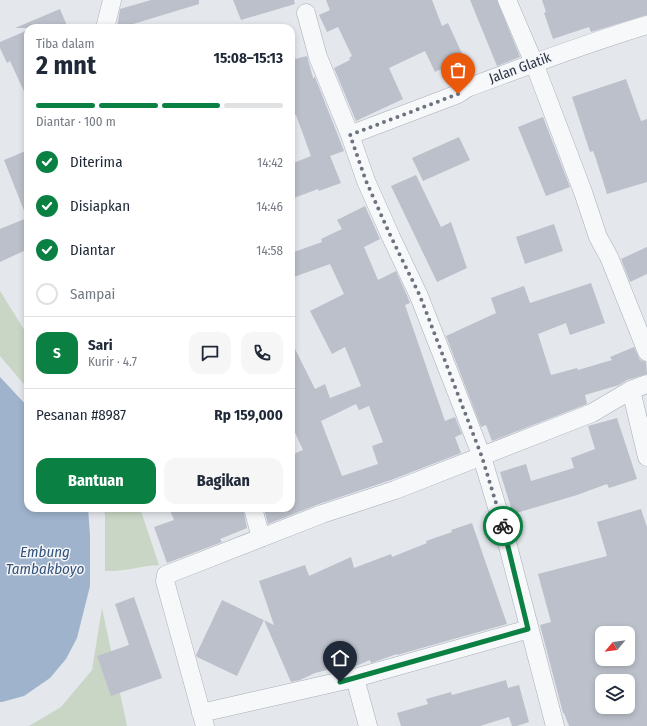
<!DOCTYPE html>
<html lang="id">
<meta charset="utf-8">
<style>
:root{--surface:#fff;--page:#f6f6f7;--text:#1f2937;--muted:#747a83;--line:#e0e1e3;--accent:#0b8043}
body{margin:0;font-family:"Fira Sans Condensed",sans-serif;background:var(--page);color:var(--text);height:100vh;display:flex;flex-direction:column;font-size:15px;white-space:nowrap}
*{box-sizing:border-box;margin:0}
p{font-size:13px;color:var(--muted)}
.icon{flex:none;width:22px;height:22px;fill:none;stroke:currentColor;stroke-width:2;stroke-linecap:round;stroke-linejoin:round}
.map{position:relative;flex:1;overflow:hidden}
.drawer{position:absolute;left:24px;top:24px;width:271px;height:488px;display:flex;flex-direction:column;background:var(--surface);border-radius:12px;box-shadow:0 2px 6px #0003}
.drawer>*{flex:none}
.needle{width:26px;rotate:241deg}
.buttons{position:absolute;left:595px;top:626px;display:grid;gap:8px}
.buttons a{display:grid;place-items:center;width:40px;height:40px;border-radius:8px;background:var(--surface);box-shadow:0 2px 6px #0003;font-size:20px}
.pin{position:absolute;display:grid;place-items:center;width:34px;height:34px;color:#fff;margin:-41px -17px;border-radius:50% 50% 50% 0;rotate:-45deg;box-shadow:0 0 4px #0007}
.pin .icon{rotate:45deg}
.courier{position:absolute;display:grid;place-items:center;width:40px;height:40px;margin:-20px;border:3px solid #0b8043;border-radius:50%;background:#fff;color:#222;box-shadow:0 1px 5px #0007}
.summary em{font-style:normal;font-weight:700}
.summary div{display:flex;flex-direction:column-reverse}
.summary{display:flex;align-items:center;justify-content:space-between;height:68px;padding:0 12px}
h1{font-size:26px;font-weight:700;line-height:30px}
.bar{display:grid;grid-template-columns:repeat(4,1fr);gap:6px 4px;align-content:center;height:48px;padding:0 12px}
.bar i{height:5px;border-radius:3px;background:var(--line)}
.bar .current{background:var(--accent)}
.bar p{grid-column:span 4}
.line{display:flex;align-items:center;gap:10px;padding:0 12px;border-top:1px solid var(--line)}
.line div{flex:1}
.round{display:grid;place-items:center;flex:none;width:42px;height:42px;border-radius:12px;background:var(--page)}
ol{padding:0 12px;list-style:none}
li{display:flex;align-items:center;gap:12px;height:44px}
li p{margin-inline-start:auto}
li .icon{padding:4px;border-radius:50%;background:var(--accent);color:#fff;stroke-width:4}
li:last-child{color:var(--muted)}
li i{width:22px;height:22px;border:2px solid var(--line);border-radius:50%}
.action{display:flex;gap:8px;margin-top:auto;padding:8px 12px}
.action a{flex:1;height:46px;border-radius:12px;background:var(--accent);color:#fff;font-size:16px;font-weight:700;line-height:46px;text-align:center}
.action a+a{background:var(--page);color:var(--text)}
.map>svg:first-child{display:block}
.green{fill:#c9d6c5}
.water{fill:#9fb4cc}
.building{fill:#bbc0ca;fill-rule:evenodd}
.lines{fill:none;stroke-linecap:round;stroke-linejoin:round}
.street-casing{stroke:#a9aeb7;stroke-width:19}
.street{stroke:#f7f8fa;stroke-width:18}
.done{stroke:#6c737f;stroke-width:4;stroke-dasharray:0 7.2}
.route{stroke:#0b8043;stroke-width:5}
.labels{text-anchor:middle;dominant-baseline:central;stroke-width:3;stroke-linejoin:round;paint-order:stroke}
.street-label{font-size:14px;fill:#2b3445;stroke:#f4f6f9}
.water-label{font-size:15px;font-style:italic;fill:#34527a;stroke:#f4f6f9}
</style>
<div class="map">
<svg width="647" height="726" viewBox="0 0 647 726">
<rect width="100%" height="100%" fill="#e4e7ec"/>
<path class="green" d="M0,291L28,336V389L0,356Z
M102,508H140L159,565C141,566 122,572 105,571V514Z
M102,608L127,726H29L61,707L92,670Z"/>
<path class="water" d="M0,377L28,407V508H88L90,535V586L77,638L66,659L50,678L24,696L2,702H0Z"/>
<path class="building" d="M151,0H199V4L120,28H117L120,9Z
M233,0H294L295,4L241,20Z
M326,0H432L442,26L448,23L464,58L435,72L425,51L389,68L403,99L356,121L334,68L350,60L349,58L352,56L338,27L327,32L319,15L330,10Z
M470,0H497L520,57L497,66Z
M542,0H647V15L591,32L589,27L553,39L544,13L546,12Z
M60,9L68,28H15Z
M28,30V100L10,61L7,63L0,48V42Z
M307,56L313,78L315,77L344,151L330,156L341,183L319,191L318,189L291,199V164L311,156L296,115L291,116V60Z
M626,79L641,121L647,119V182L607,194L596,159L593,151L590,152L572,97Z
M543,117L570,187L546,196L518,127Z
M459,137L470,160L423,181L412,158Z
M28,150V249L0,262V229L27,218L4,160Z
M416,175L441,227L451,222L467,268L437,282L391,186Z
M365,206L380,239L364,247L378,280L396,271L409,300L410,303L405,305L445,421L455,417L462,434L455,437L461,453L391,480L319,504L268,524L264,508H291V455L303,450L291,424V341L315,389L325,384L330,398L361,386L345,347L332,354L310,311L344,294L330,264L291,278V253L322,242L321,239L342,229L337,220ZM356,404L359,410L369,406L383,442L372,446L378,464L342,476L321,421Z
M554,224L563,251L525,264L516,237Z
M647,247V274L630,282L621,259Z
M591,283L605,323L570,335L566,323L538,334L551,375L577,368L578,370L612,360L610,357L634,347L640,360L646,362L647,374L627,380L619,385L585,395L587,404L492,441L486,425L481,427L446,336L496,313L491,298L524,286L530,303Z
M617,418L637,479L609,488L607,484L577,495L513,514L500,472L526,464L531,481L574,468L571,458L595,449L588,426Z
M169,508H243L247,528L220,539L222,542L167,563L154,527L174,520Z
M641,509L647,527V726H569L564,713H563L540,625L551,622L538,574L607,556L597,522ZM602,633H628V659H602ZM602,681H628V707H602Z
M472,523L507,624L397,655V654L371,663L370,660L349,669L343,670L342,666L315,673L300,680L291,682L264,620L237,676L197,657L196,655L222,600L274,625L259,581L305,565L309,576L351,557L354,568L391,554L392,557L427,543L426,541L452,532L451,530Z
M134,597L162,678L111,696L97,656L129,645L115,604Z
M506,680L508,688L519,685L529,722L517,726H512L509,717L480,726H401L397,713L428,704L426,699L451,692L452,695Z"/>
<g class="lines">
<defs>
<path id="street" d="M507,0L534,63L583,192L598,237L609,257L647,352
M306,13L318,57L350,135L366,181L391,237L419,296L482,457L503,527L555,726
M105,28L112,0
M350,135L458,94L467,88C527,66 586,43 647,25
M631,390L647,457
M253,508L261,538
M355,678L368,726
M201,713L355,678L529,629
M205,726L165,581L166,575L322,514L395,490L592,413L631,390L647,384"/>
</defs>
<use href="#street" class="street-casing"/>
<use href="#street" class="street"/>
</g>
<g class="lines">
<path class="done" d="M458,94L350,135L366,181L391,237L420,296L482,457L503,526"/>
<path class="route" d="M340,682L528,629L503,526"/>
</g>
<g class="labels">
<g class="street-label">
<text transform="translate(520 68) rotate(-20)">Jalan Glatik</text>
</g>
<g class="water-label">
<text x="45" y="552">Embung<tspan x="45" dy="17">Tambakboyo</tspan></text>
</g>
</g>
</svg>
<div class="buttons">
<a><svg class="needle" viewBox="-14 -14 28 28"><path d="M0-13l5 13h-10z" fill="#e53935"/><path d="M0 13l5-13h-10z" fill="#747a83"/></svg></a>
<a><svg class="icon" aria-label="layers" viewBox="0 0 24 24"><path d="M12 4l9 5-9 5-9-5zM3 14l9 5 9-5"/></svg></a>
</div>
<div class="pin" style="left:458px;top:94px;background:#ea580c"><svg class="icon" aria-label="bag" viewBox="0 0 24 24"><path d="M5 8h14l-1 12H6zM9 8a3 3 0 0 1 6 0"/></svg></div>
<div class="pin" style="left:340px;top:682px;background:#1f2937"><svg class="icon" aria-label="home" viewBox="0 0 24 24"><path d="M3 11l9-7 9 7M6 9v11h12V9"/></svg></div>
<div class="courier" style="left:503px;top:526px"><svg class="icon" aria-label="bike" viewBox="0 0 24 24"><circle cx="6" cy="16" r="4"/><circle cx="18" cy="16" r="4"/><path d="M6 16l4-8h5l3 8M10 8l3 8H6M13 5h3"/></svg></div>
<section class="drawer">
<div class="summary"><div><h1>2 mnt</h1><p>Tiba dalam</p></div><em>15:08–15:13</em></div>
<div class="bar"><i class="current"></i><i class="current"></i><i class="current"></i><i></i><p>Diantar · 100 m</p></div>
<ol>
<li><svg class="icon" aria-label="check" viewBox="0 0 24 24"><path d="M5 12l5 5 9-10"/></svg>Diterima<p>14:42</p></li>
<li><svg class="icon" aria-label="check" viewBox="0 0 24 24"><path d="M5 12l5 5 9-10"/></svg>Disiapkan<p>14:46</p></li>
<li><svg class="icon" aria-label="check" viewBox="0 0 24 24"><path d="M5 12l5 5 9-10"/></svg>Diantar<p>14:58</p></li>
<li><i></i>Sampai</li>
</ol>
<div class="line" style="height:72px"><b class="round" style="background:var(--accent);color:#fff">S</b><div><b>Sari</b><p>Kurir · 4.7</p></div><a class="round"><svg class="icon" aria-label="chat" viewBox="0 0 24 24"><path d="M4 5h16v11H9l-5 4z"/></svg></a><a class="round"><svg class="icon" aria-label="phone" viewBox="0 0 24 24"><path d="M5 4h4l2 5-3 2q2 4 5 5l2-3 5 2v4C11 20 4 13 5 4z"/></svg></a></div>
<div class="line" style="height:52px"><div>Pesanan #8987</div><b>Rp 159,000</b></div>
<div class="action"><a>Bantuan</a><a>Bagikan</a></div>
</section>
</div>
